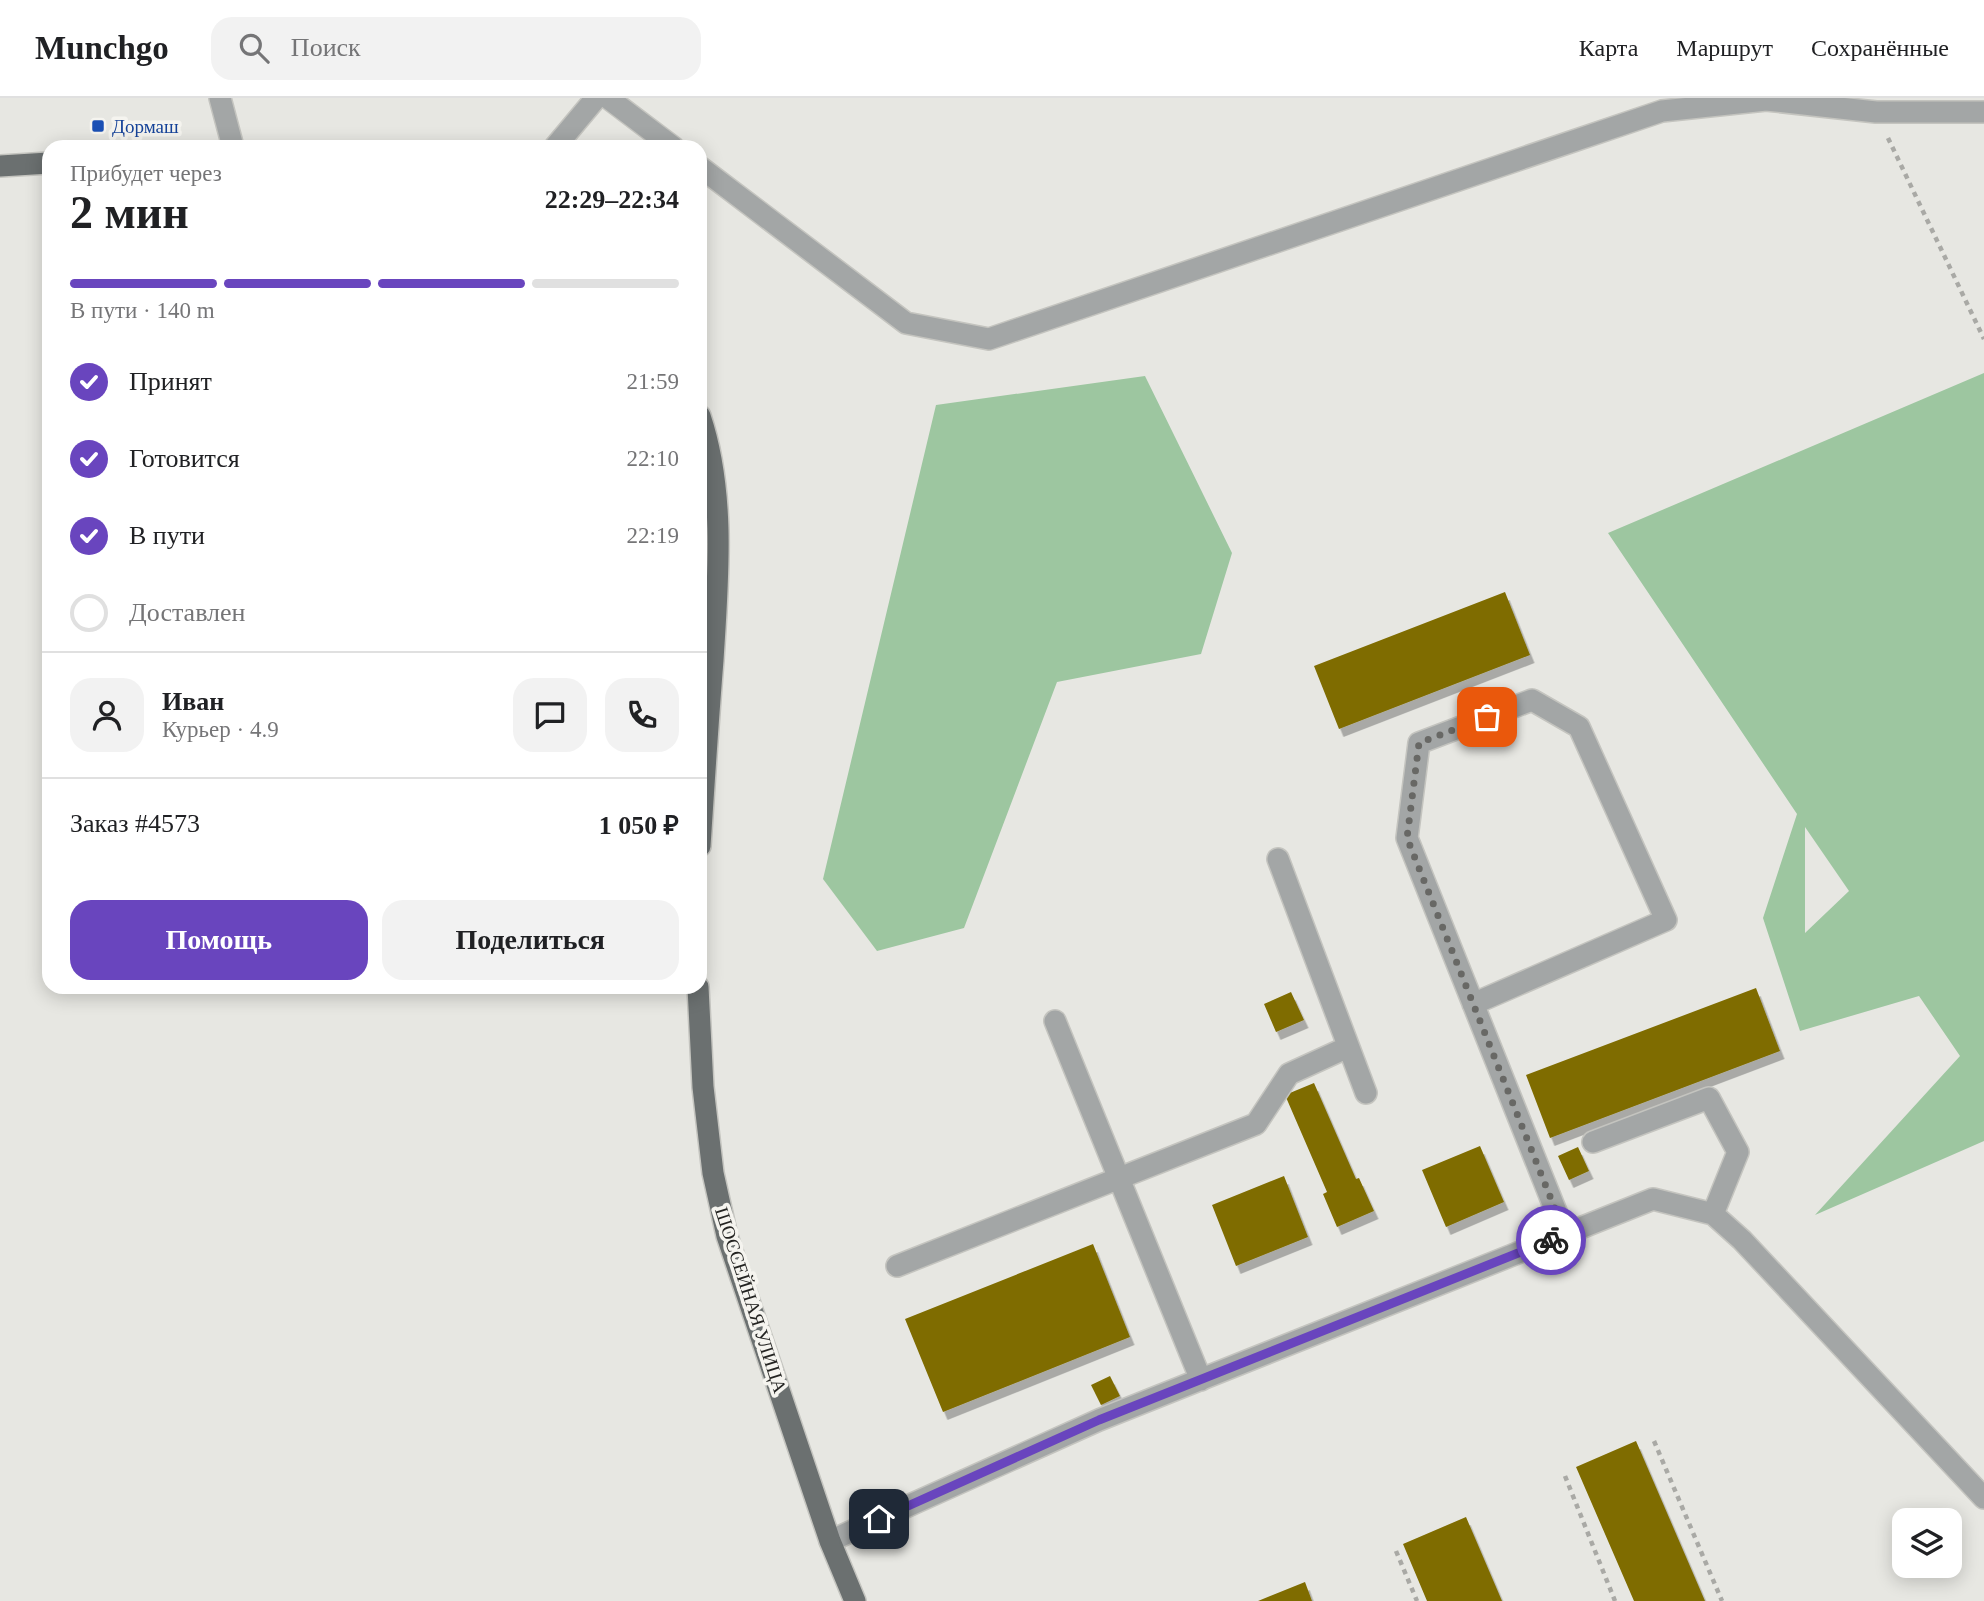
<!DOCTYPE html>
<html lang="ru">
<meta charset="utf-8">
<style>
:root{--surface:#fff;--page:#f2f2f2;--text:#202124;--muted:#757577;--line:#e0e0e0;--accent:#6945be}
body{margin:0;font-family:Georgia,serif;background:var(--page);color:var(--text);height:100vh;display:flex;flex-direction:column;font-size:26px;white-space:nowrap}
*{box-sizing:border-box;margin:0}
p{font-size:23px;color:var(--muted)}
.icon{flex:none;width:38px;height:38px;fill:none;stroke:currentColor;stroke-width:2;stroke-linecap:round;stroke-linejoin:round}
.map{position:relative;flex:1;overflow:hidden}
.sheet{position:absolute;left:42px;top:42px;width:665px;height:854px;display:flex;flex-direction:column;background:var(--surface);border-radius:21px;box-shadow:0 4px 18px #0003}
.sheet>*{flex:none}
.fabs{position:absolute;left:1892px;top:1410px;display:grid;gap:14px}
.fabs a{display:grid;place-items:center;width:70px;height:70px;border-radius:14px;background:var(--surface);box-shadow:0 4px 18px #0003;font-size:35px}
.pin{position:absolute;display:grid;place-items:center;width:60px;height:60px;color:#fff;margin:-30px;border-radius:14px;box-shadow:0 4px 10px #0006}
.courier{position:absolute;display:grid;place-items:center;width:70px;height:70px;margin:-35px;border:5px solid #6945be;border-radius:50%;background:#fff;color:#222;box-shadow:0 2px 9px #0007}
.overview em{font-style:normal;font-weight:700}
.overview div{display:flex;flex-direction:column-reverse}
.overview{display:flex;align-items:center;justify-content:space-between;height:119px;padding:0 28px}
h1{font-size:46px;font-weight:700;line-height:52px}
.bar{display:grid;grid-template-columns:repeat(4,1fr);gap:10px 7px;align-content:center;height:84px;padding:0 28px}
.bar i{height:9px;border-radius:5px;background:var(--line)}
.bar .on{background:var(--accent)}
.bar p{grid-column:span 4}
.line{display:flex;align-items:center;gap:18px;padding:0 28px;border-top:2px solid var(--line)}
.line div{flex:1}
.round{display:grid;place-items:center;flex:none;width:74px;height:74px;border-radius:21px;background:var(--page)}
ol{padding:0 28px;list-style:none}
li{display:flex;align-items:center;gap:21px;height:77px}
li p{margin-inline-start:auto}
li .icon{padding:7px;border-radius:50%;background:var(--accent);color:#fff;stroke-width:4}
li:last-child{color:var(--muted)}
li i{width:38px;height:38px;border:4px solid var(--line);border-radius:50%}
.button{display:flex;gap:14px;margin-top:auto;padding:14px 28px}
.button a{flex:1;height:80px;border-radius:21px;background:var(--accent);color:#fff;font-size:28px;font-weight:700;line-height:80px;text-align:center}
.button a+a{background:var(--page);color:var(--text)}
header{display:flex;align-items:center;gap:42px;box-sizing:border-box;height:98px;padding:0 35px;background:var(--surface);border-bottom:2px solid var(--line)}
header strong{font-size:33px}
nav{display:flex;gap:38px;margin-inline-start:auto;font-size:24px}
.search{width:490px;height:63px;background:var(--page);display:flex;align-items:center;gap:18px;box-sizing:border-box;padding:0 24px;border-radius:21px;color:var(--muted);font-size:26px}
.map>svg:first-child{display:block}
.green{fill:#9dc6a0;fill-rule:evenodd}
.building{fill:#7f6c00;filter:url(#shadow)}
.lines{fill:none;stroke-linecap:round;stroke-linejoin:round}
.minor-casing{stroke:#c4c4bf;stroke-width:24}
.major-casing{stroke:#c4c4bf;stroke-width:24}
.path{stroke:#a9a9a5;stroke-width:4.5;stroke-dasharray:5 5;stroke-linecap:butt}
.minor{stroke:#a3a6a6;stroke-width:21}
.major{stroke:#6b7070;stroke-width:21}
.done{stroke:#686865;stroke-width:7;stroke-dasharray:0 12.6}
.route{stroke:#6945be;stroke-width:9}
.transit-dot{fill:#1a4fb4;stroke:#f5f4ef;stroke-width:2.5}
.labels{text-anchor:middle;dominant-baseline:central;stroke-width:7;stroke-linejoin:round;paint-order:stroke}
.transit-label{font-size:19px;fill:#164399;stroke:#f5f4ef;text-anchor:start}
.street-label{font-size:19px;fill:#242422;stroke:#f5f4ef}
</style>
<header>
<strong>Munchgo</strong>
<div class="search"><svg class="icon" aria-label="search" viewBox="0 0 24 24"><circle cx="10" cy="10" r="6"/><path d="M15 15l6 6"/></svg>Поиск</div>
<nav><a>Карта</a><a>Маршрут</a><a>Сохранённые</a></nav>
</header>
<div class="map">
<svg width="1984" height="1503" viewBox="0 0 1984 1503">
<defs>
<filter id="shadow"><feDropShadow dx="4.5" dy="8" stdDeviation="0" flood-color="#0004"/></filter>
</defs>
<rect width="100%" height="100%" fill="#e7e7e2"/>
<path class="green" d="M1984,275V1043L1815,1117L1960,958L1919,898L1800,933L1763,820L1797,716L1608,435ZM1805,729L1849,793L1805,835Z
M1145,278L1232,455L1201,556L1057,584L964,830L877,853L823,781L936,307Z"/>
<path class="building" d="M1505,494L1530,557L1339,631L1314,568Z
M1756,890L1780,953L1550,1040L1526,977Z
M1291,894L1304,922L1276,934L1264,906Z
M1314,985L1356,1081L1359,1080L1374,1113L1337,1129L1323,1096L1327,1094L1285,997Z
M1480,1048L1504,1104L1446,1129L1422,1072Z
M1578,1049L1589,1073L1569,1082L1558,1058Z
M1284,1078L1308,1139L1236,1168L1212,1107Z
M1093,1146L1130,1239L943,1314L905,1221Z
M1110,1278L1120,1298L1101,1307L1091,1287Z
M1636,1343L1705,1503H1634L1576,1369Z
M1466,1419L1502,1503H1427L1403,1446Z
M1305,1484L1312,1503H1258Z"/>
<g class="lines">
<defs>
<path id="minor" d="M220,0L233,49
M608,0L673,49
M555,49L596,0
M700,69L906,225L989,241L1662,13L1766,2L1876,14H1984
M1278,761L1366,995
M1473,906L1666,822L1579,629L1532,602L1419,645L1407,740L1565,1136
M1055,923L1201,1282
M1593,1044L1709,1000L1738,1054L1713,1116
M897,1168L1256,1026L1289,976L1348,949
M830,1443L1099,1322L1653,1101L1713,1116L1742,1142L1984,1400"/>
<path id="major" d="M0,68L49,65
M700,318C726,395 718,482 713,562C708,624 704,686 700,748
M698,889L703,989L713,1075L727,1138L830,1443L855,1503"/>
</defs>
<use href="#minor" class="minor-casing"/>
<use href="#major" class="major-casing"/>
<path class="path" d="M1888,40L1984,241
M1654,1343L1722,1503
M1565,1378L1615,1503
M1396,1453L1417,1503"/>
<use href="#minor" class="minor"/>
<use href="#major" class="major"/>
</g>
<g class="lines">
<path class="done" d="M1487,619L1419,645L1407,740L1565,1136L1551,1142"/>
<path class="route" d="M879,1421L1099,1322L1551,1142"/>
</g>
<rect class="transit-dot" x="91" y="21" width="14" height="14" rx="3.5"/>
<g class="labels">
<g class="transit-label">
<text x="112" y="28">Дормаш</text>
</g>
<g class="street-label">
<text transform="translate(751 1202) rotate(72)">ШОССЕЙНАЯ УЛИЦА</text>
</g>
</g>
</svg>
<div class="fabs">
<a><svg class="icon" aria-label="layers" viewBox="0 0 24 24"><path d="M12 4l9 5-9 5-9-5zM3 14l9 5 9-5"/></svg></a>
</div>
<div class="pin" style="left:1487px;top:619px;background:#ea580c"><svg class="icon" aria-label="bag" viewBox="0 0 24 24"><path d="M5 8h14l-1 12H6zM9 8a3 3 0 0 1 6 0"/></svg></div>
<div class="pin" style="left:879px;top:1421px;background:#1f2937"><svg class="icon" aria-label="home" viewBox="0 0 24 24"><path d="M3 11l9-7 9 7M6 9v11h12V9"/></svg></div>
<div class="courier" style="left:1551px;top:1142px"><svg class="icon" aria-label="bike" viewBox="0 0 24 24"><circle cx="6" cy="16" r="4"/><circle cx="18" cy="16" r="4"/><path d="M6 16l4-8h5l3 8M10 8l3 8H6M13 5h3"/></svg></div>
<section class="sheet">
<div class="overview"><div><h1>2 мин</h1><p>Прибудет через</p></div><em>22:29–22:34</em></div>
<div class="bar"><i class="on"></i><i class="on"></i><i class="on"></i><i></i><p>В пути · 140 m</p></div>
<ol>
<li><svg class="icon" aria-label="check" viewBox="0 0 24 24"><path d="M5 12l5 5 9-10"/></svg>Принят<p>21:59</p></li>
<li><svg class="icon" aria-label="check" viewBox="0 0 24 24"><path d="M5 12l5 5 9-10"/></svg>Готовится<p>22:10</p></li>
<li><svg class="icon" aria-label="check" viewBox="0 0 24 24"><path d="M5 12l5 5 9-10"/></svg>В пути<p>22:19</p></li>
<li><i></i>Доставлен</li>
</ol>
<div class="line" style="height:126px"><a class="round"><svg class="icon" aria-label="person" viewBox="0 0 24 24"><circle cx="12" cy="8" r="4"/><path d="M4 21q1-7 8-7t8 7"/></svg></a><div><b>Иван</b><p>Курьер · 4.9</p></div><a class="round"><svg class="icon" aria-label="chat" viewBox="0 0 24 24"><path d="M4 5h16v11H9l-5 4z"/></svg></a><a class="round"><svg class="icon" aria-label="phone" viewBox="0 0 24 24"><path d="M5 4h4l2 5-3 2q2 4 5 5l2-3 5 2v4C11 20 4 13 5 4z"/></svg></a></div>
<div class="line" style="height:91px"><div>Заказ #4573</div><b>1 050 ₽</b></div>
<div class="button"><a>Помощь</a><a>Поделиться</a></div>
</section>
</div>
